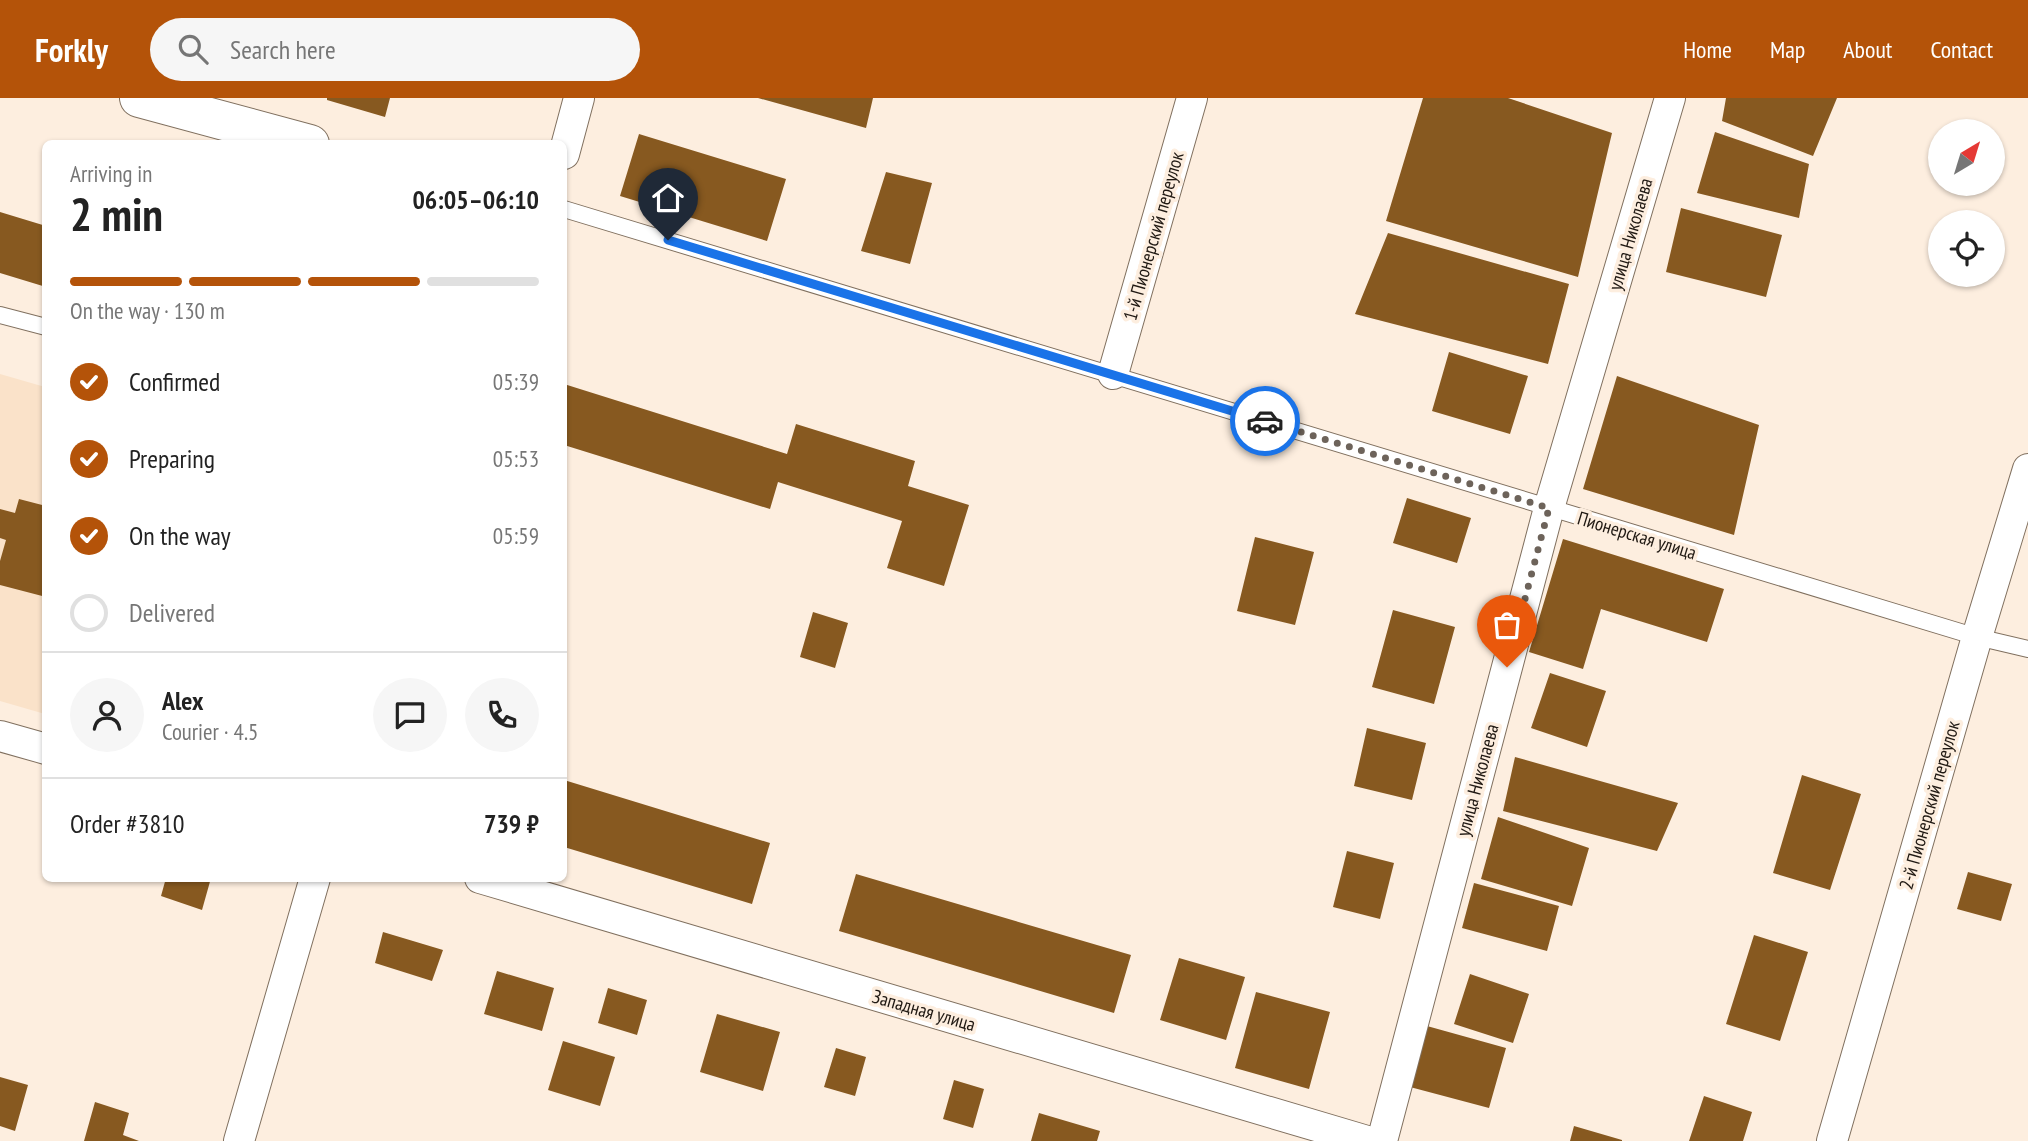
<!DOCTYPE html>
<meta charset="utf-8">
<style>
:root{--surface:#fff;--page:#f6f6f6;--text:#222;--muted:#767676;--line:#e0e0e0;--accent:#b45309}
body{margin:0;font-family:"PT Sans Narrow",sans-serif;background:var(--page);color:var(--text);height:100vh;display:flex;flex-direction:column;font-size:26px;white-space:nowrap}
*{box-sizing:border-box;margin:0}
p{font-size:23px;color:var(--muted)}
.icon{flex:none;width:38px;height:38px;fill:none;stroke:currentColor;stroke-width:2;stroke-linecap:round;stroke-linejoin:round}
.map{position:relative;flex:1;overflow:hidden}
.drawer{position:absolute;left:42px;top:42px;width:525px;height:742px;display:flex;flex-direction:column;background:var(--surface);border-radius:10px;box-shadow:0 2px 5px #0004}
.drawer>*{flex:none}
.needle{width:46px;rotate:38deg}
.tools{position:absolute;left:1928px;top:21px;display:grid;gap:14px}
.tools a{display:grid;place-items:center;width:77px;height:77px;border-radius:50%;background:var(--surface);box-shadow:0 2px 5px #0004;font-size:35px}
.pin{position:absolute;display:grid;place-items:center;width:60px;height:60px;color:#fff;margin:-72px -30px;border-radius:50% 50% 50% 0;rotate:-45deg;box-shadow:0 0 7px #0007}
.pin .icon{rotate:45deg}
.courier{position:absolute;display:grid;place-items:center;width:70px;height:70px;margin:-35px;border:5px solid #1a73e8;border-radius:50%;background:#fff;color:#222;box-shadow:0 2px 9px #0007}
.overview em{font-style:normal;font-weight:800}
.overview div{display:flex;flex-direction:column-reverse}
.overview{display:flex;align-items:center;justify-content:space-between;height:119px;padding:0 28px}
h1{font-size:46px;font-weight:800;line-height:52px}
.bar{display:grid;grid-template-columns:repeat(4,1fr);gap:10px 7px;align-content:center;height:84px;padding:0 28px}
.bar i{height:9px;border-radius:5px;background:var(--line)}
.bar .current{background:var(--accent)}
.bar p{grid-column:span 4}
.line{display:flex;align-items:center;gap:18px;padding:0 28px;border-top:2px solid var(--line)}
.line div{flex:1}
.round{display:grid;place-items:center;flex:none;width:74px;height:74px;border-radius:37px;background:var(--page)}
ol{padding:0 28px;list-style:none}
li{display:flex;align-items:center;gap:21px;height:77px}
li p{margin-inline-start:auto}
li .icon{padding:7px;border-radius:50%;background:var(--accent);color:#fff;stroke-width:4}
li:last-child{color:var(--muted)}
li i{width:38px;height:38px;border:4px solid var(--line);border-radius:50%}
header{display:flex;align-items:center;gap:42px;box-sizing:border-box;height:98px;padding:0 35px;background:var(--accent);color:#fff}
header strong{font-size:33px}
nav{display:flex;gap:38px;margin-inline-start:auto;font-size:24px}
.search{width:490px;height:63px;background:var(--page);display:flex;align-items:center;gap:18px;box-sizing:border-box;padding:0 24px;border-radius:38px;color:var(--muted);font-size:26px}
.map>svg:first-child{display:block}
.built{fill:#fae2c9}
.building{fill:#875920}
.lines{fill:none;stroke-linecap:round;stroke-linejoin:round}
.lane-casing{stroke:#80705f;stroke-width:18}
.street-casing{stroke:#80705f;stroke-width:32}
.secondary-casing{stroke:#80705f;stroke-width:40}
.lane{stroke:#fff;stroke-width:16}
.street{stroke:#fff;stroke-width:30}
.secondary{stroke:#fff;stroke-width:38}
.done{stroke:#6d635a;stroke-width:7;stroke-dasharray:0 12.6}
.route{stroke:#1a73e8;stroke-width:9}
.labels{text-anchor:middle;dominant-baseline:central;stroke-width:7;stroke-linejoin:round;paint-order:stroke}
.street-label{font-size:19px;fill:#1f1812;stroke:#fdeedf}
</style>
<header>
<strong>Forkly</strong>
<div class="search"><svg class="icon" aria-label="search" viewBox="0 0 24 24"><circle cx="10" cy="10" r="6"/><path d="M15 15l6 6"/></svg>Search here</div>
<nav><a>Home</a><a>Map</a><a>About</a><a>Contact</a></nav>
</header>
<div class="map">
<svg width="2028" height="1043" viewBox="0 0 2028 1043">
<rect width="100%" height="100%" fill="#fdeedf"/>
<path class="built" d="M0,276L45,289V616L0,603Z"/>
<path class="building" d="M327,0H390L385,19L327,2Z
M758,0H873L866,30Z
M1423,0H1508L1612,35L1578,179L1386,123Z
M1726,0H1837L1813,58L1722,23Z
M1715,34L1809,66L1799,120L1697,95Z
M639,36L786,81L767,143L620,98Z
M886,74L932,85L910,166L861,153Z
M1681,110L1782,137L1766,199L1666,174Z
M0,114L46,128V189L0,175Z
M1388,135L1569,186L1548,266L1355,216Z
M1449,254L1528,278L1510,336L1432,313Z
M1617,278L1759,327L1734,437L1583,391Z
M564,286L787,356L796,326L915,363L908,388L969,407L944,488L887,470L902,423L778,384L770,411L564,347Z
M1407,400L1471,420L1457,465L1393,445Z
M19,401L46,408V499L0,487V463L6,442L0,440V411L15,415Z
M1255,439L1314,454L1295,527L1237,513Z
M1563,441L1724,491L1707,544L1601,511L1583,571L1529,554Z
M1393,512L1455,529L1434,606L1372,589Z
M813,514L848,525L835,570L800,559Z
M1550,575L1606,593L1587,649L1531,630Z
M1367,630L1426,645L1412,702L1354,688Z
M1515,659L1678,705L1657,753L1503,713Z
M1802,677L1861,696L1830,792L1773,775Z
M564,682L770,745L752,806L564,749Z
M1498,719L1589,750L1572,808L1481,781Z
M1347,753L1394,765L1380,821L1333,809Z
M1968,774L2012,786L2001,823L1957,811Z
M856,776L1131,857L1114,915L839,833Z
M166,780H211L202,812L161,798Z
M1474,785L1559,808L1547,853L1462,830Z
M383,834L443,852L432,883L375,865Z
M1754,837L1808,854L1780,943L1726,926Z
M1179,860L1245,879L1226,942L1160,922Z
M497,873L554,890L542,933L484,916Z
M1470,876L1529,896L1513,945L1454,926Z
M608,890L647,902L637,937L598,925Z
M1256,894L1330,914L1309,991L1235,970Z
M717,916L780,934L763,993L700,974Z
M1427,928L1506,950L1489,1010L1410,989Z
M563,943L615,959L600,1008L548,992Z
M836,950L866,959L855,998L824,989Z
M0,979L28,987L15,1033L0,1028Z
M954,982L984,991L973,1030L943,1021Z
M1704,998L1752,1014L1743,1043H1689Z
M95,1004L129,1015L123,1037L139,1043H84Z
M1039,1015L1100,1033L1097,1043H1031Z
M1574,1028L1622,1042V1043H1570Z"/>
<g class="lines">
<defs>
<path id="lane" d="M564,111L1977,539L2028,551
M0,217L46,229"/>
<path id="street" d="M564,56L579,0
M1113,276L1192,0
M0,638L46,651
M480,780L1367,1043
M239,1043L315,780
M1382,1043L1549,410L1670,0
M1832,1043L1977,539L2028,371"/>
<path id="secondary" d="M139,0L310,46"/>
</defs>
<use href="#lane" class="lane-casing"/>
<use href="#street" class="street-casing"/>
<use href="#secondary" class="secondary-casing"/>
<use href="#lane" class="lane"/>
<use href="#street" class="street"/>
<use href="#secondary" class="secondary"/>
</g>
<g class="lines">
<path class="done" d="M1265,323L1549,410L1507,569"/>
<path class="route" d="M668,142L1265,323"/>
</g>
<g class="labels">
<g class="street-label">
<text transform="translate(1630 136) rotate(-74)">улица Николаева</text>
<text transform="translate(1153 138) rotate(-74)">1-й Пионерский переулок</text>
<text transform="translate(1637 437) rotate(17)">Пионерская улица</text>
<text transform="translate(1477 682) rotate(-75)">улица Николаева</text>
<text transform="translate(1929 707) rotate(-74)">2-й Пионерский переулок</text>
<text transform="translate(924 912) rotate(16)">Западная улица</text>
</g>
</g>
</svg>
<div class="tools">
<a><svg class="needle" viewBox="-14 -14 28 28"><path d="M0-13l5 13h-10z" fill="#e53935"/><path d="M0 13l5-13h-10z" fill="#767676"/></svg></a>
<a><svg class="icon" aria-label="locate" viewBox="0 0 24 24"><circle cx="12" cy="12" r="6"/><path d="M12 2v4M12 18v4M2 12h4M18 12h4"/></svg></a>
</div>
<div class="pin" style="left:1507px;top:569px;background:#ea580c"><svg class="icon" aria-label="bag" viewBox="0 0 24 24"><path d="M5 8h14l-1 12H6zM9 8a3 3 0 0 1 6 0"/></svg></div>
<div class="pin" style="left:668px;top:142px;background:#1f2937"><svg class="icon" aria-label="home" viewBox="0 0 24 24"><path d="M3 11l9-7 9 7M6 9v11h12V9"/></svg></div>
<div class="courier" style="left:1265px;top:323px"><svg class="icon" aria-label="car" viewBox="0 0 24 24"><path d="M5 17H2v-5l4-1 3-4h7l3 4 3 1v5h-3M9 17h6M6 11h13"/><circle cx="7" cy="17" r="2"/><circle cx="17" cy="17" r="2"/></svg></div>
<section class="drawer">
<div class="overview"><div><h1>2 min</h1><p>Arriving in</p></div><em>06:05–06:10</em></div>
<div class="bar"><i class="current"></i><i class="current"></i><i class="current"></i><i></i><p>On the way · 130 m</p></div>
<ol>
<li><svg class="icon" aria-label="check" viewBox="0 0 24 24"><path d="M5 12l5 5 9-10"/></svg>Confirmed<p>05:39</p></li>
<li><svg class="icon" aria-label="check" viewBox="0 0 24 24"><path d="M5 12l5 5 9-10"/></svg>Preparing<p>05:53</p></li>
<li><svg class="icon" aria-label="check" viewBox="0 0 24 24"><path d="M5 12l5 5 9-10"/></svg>On the way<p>05:59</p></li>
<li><i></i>Delivered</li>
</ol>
<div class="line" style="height:126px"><a class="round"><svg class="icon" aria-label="person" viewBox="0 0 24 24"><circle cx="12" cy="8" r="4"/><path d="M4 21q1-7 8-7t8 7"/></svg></a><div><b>Alex</b><p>Courier · 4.5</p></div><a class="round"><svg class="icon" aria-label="chat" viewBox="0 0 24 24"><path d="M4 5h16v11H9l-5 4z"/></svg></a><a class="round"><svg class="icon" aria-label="phone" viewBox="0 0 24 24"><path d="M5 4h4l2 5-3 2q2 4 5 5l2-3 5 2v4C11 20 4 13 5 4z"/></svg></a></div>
<div class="line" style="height:91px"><div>Order #3810</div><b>739 ₽</b></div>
</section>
</div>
